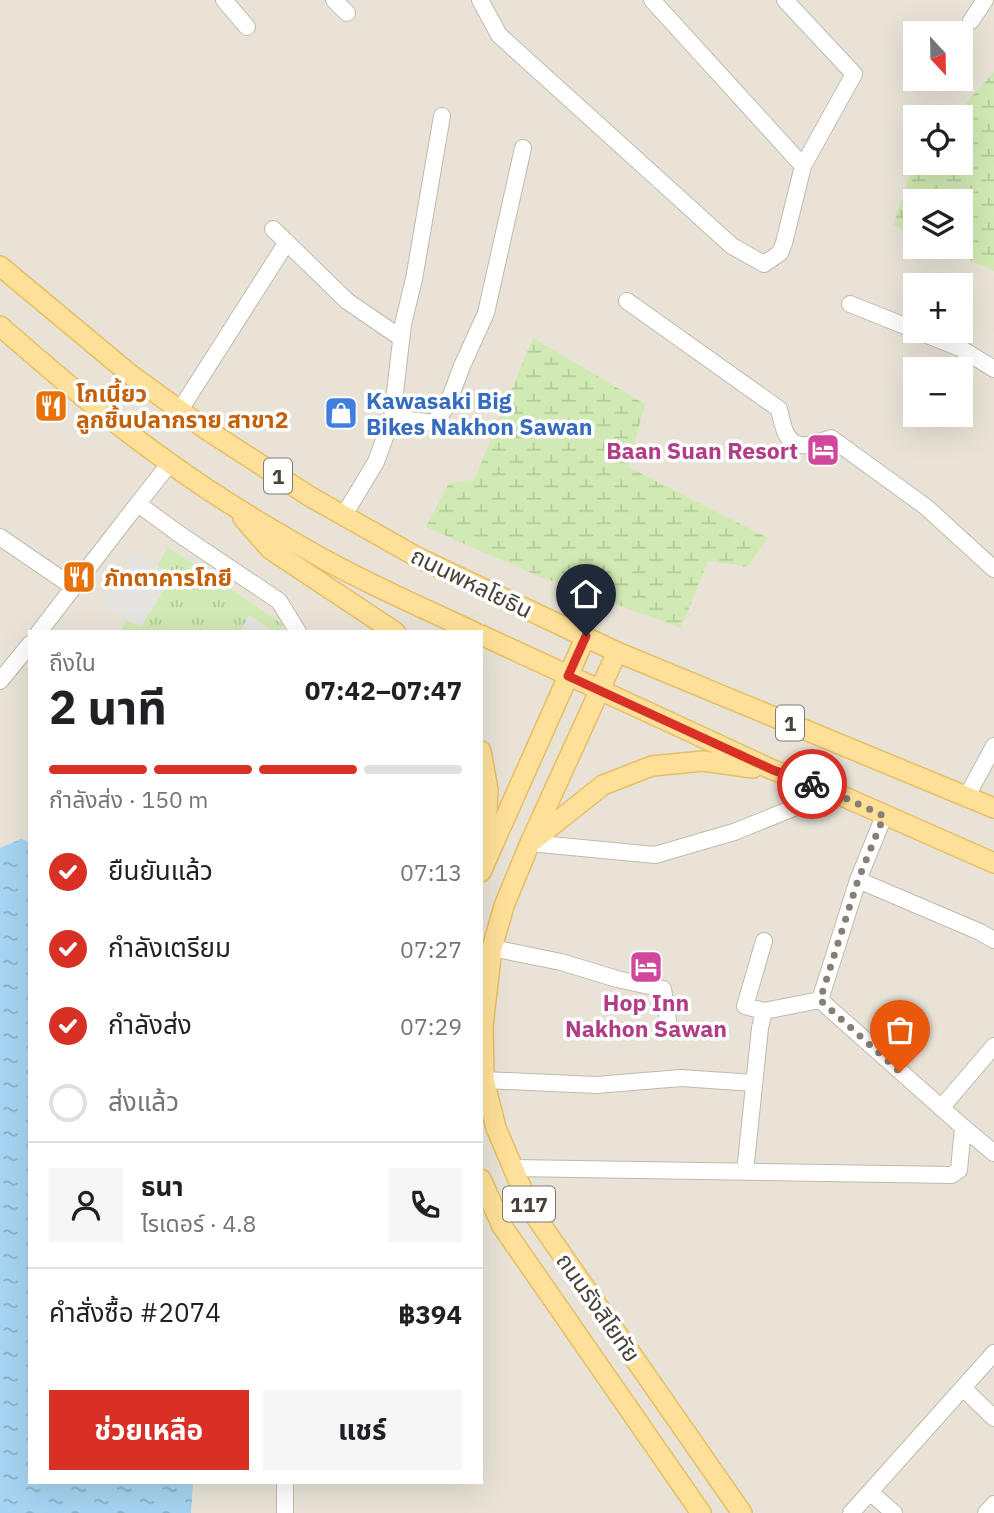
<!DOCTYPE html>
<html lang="th">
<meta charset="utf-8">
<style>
:root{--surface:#fff;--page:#f6f6f6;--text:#202124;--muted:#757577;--line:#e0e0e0;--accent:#d93025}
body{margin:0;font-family:"IBM Plex Sans","Noto Sans Thai",sans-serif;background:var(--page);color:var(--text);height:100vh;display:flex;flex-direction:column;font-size:26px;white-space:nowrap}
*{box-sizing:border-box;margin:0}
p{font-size:23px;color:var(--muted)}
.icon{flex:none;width:38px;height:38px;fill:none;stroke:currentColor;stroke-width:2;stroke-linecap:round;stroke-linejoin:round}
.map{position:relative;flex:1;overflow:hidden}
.side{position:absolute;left:28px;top:630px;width:455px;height:854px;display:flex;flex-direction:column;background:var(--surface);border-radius:0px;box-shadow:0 7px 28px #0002}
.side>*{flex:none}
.needle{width:46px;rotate:158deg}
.controls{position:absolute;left:903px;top:21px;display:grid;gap:14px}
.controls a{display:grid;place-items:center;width:70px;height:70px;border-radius:0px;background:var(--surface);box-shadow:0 7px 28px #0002;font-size:35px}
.pin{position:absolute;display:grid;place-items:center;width:60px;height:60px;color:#fff;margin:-72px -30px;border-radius:50% 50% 50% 0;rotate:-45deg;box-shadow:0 0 7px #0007}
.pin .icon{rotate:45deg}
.courier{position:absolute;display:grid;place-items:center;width:70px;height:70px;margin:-35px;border:5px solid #d93025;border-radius:50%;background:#fff;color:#222;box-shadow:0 2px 9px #0007}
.headline em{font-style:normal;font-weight:700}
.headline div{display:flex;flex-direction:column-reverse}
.headline{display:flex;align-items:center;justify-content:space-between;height:119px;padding:0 21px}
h1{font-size:46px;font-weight:700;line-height:52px}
.bar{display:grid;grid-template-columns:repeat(4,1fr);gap:10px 7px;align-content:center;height:84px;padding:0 21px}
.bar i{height:9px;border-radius:5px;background:var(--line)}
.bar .current{background:var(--accent)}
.bar p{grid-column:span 4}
.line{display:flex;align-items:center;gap:18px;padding:0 21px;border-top:2px solid var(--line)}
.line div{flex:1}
.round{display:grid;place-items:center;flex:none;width:74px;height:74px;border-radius:0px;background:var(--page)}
ol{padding:0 21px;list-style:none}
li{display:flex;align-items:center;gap:21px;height:77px}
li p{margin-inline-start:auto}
li .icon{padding:7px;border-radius:50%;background:var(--accent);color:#fff;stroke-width:4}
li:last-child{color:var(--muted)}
li i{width:38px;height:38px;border:4px solid var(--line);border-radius:50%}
.cta{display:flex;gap:14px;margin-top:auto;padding:14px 21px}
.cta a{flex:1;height:80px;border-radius:0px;background:var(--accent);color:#fff;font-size:28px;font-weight:700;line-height:80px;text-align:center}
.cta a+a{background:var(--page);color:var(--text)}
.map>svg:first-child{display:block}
.residential{fill:#e9e3d7;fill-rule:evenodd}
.wetland{fill:url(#wetland-marsh)}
.park{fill:url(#park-tufts)}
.parking{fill:#e6e4e1}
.water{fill:url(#water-ripples)}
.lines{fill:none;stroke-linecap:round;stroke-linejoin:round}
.minor-casing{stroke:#c1b9ac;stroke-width:18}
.major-casing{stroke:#e6be66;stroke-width:22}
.minor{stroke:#fff;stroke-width:16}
.major{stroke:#ffe098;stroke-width:19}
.done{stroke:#857f76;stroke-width:7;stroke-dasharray:0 12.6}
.route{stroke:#d93025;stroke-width:9}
.labels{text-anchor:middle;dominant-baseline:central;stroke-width:7;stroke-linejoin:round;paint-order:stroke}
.shield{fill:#fff;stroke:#807b73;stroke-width:2}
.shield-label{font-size:21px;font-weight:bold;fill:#494237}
.food-label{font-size:23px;font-weight:bold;fill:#c56008;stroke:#fff;text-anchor:start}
.shop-label{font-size:23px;font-weight:bold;fill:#366cbe;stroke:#fff;text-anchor:start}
.hotel-label{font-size:23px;font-weight:bold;fill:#b23c85;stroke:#fff;text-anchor:end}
.street-label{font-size:23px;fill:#494237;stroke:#fff}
</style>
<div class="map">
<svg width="994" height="1513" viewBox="0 0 994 1513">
<defs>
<pattern id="wetland-marsh" width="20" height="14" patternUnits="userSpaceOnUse" patternTransform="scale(1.75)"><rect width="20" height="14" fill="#d1e9b2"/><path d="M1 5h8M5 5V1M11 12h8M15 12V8" fill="none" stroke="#b5c99a"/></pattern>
<pattern id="park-tufts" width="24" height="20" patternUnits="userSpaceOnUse" patternTransform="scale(1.75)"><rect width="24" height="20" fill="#d1e9b2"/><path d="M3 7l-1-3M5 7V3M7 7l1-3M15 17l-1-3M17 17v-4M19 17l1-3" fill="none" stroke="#b5c99a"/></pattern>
<pattern id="water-ripples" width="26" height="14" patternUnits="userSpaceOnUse" patternTransform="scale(1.75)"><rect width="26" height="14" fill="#a6d4f2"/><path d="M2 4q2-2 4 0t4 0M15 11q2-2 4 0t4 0" fill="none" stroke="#89aec5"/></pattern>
</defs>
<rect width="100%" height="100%" fill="#f5f1ea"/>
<path class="residential" d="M0,0H994V1513H0ZM915,33H961V79H915ZM915,117H961V163H915ZM915,201H961V247H915ZM915,285H961V331H915ZM915,369H961V415H915ZM30,632H481V1482H30Z"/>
<path class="wetland" d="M994,72V271L941,247H961V201H915V235L893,225L915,160V163H961V117H953Z
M533,338L645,404L628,467L768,538L747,567L708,561L681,628L536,575L426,527L449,483L474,480Z"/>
<path class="park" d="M168,547L282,624L280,632H120Z"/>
<path class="parking" d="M136,553L173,576L141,627L101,607Z
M249,615L274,632H240Z"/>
<path class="water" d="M21,839L30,842V1482H193L191,1513H0V848Z"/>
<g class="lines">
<defs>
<path id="minor" d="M224,0L247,27
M334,0L347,13
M480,0L499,35L732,246L764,264L780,253L784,243L803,166L854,74L785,0
M652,0L803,166
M971,21L985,0
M273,229L347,301L401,338
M627,301L779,409C781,417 783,430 788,437C798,452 817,443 831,438L926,507L994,569
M850,304L915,330
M917,331L960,348L994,369
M180,410L287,242
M392,418L434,423L447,406L462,366L486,313L523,148
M138,504L182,536L279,601L298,632
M344,515L376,462L392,418L403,324L414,279L442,116
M0,537L73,587
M39,632L122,524L170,463
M0,681L30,644
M967,796L994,746
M884,816L858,880L820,1000L963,1127L994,1153
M530,843L655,855L734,832L833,792
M858,880L980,932L994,940
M492,948L561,962L617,979L663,989L668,1021
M764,1011L745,1006L764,941
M484,1080L596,1085L681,1078L754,1083
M941,1108L994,1046
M514,1168L952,1175L959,1170L963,1127
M745,1172L760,1028L764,1011L820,1000
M963,1388L994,1418
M285,1482V1513
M870,1492L894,1513
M851,1513L994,1353
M986,1513L994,1504"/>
<path id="major" d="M0,266L131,375L207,430L309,496L417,557L617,652L994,808
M0,326C55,374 111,422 171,464C215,496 263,525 311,552C363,582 419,606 474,632
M243,518L270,549L395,632
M481,635L773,770L833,792L994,863
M617,652L530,843L504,906L492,948L483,1026L484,1080L496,1128L531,1210L742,1513
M481,751L488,790L485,851
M534,840L603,785L652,766L703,761L753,768
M481,872L586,636
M481,1179L502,1226L701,1513"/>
</defs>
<use href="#minor" class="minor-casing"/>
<use href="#major" class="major-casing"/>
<use href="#minor" class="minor"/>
<use href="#major" class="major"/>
</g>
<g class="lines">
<path class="done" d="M812,784L832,792L884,816L858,880L820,1000L900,1072"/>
<path class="route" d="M586,636L568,676L773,770L812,784"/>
</g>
<defs>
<symbol id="restaurant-square" viewBox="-11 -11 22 22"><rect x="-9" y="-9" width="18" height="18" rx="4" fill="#e8710a" stroke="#fff"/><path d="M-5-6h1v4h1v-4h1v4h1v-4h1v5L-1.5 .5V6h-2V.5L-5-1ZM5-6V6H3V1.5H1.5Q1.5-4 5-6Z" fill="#fff"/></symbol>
<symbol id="shop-square" viewBox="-11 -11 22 22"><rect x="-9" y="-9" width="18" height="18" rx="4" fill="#3f7fe0" stroke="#fff"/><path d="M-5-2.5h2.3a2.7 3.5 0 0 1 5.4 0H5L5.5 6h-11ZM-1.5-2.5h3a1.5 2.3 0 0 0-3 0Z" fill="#fff"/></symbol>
<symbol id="hotel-square" viewBox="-11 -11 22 22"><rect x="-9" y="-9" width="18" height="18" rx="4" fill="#d1479c" stroke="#fff"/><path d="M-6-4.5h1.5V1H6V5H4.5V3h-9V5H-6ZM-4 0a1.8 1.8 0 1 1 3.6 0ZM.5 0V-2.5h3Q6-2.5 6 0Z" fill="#fff"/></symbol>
</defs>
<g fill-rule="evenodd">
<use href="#restaurant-square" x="32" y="387" width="38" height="38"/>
<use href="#shop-square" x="322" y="394" width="38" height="38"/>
<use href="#hotel-square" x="804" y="431" width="38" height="38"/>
<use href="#restaurant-square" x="60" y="558" width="38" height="38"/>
<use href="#hotel-square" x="627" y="948" width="38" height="38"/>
</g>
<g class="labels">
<g class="shield">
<rect x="264" y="458.5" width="28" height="35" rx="5"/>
<rect x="776" y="705.5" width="28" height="35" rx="5"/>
<rect x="503" y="1186.5" width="52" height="35" rx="5"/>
</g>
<g class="shield-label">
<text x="278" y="476">1</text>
<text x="790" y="723">1</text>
<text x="529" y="1204">117</text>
</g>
<g class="food-label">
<text x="76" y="393">โกเนี้ยว<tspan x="76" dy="26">ลูกชิ้นปลากราย สาขา2</tspan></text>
<text x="104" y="577">ภัทตาคารโกยี</text>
</g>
<g class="shop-label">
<text x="366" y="400">Kawasaki Big<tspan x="366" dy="26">Bikes Nakhon Sawan</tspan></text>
</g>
<g class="hotel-label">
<text x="798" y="450">Baan Suan Resort</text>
<text x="646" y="1002" text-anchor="middle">Hop Inn<tspan x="646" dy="26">Nakhon Sawan</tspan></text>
</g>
<g class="street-label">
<text transform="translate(472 582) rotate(26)">ถนนพหลโยธิน</text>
<text transform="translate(599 1307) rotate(55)">ถนนรังสิโยทัย</text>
</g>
</g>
</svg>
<div class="controls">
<a><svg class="needle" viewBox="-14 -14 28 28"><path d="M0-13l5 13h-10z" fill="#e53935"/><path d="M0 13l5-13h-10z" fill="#757577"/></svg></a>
<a><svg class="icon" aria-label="locate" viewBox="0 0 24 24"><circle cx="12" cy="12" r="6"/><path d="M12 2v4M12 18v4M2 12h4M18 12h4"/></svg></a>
<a><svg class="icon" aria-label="layers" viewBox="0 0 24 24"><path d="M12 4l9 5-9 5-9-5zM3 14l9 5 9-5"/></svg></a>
<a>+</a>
<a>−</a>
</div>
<div class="pin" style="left:900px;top:1072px;background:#ea580c"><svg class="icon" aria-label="bag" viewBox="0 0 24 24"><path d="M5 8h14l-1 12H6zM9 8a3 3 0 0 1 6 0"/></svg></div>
<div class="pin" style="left:586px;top:636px;background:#1f2937"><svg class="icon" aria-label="home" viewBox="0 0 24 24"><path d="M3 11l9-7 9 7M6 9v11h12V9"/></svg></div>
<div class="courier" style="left:812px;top:784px"><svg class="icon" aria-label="bike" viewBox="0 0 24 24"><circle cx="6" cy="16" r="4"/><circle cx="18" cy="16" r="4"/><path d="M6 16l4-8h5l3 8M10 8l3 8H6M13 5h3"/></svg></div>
<section class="side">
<div class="headline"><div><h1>2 นาที</h1><p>ถึงใน</p></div><em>07:42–07:47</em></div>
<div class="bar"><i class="current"></i><i class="current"></i><i class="current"></i><i></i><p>กำลังส่ง · 150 m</p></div>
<ol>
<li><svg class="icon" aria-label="check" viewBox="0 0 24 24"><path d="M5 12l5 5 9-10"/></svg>ยืนยันแล้ว<p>07:13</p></li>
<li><svg class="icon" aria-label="check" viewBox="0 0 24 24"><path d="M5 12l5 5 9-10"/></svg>กำลังเตรียม<p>07:27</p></li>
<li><svg class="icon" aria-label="check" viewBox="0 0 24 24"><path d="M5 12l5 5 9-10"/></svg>กำลังส่ง<p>07:29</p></li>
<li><i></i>ส่งแล้ว</li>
</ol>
<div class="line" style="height:126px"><a class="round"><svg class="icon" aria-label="person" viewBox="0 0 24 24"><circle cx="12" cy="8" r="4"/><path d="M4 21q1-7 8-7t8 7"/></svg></a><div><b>ธนา</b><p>ไรเดอร์ · 4.8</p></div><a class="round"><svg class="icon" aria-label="phone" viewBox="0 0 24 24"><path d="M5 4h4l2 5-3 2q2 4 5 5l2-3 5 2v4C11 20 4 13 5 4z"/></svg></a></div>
<div class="line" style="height:91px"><div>คำสั่งซื้อ #2074</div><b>฿394</b></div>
<div class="cta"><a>ช่วยเหลือ</a><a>แชร์</a></div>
</section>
</div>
